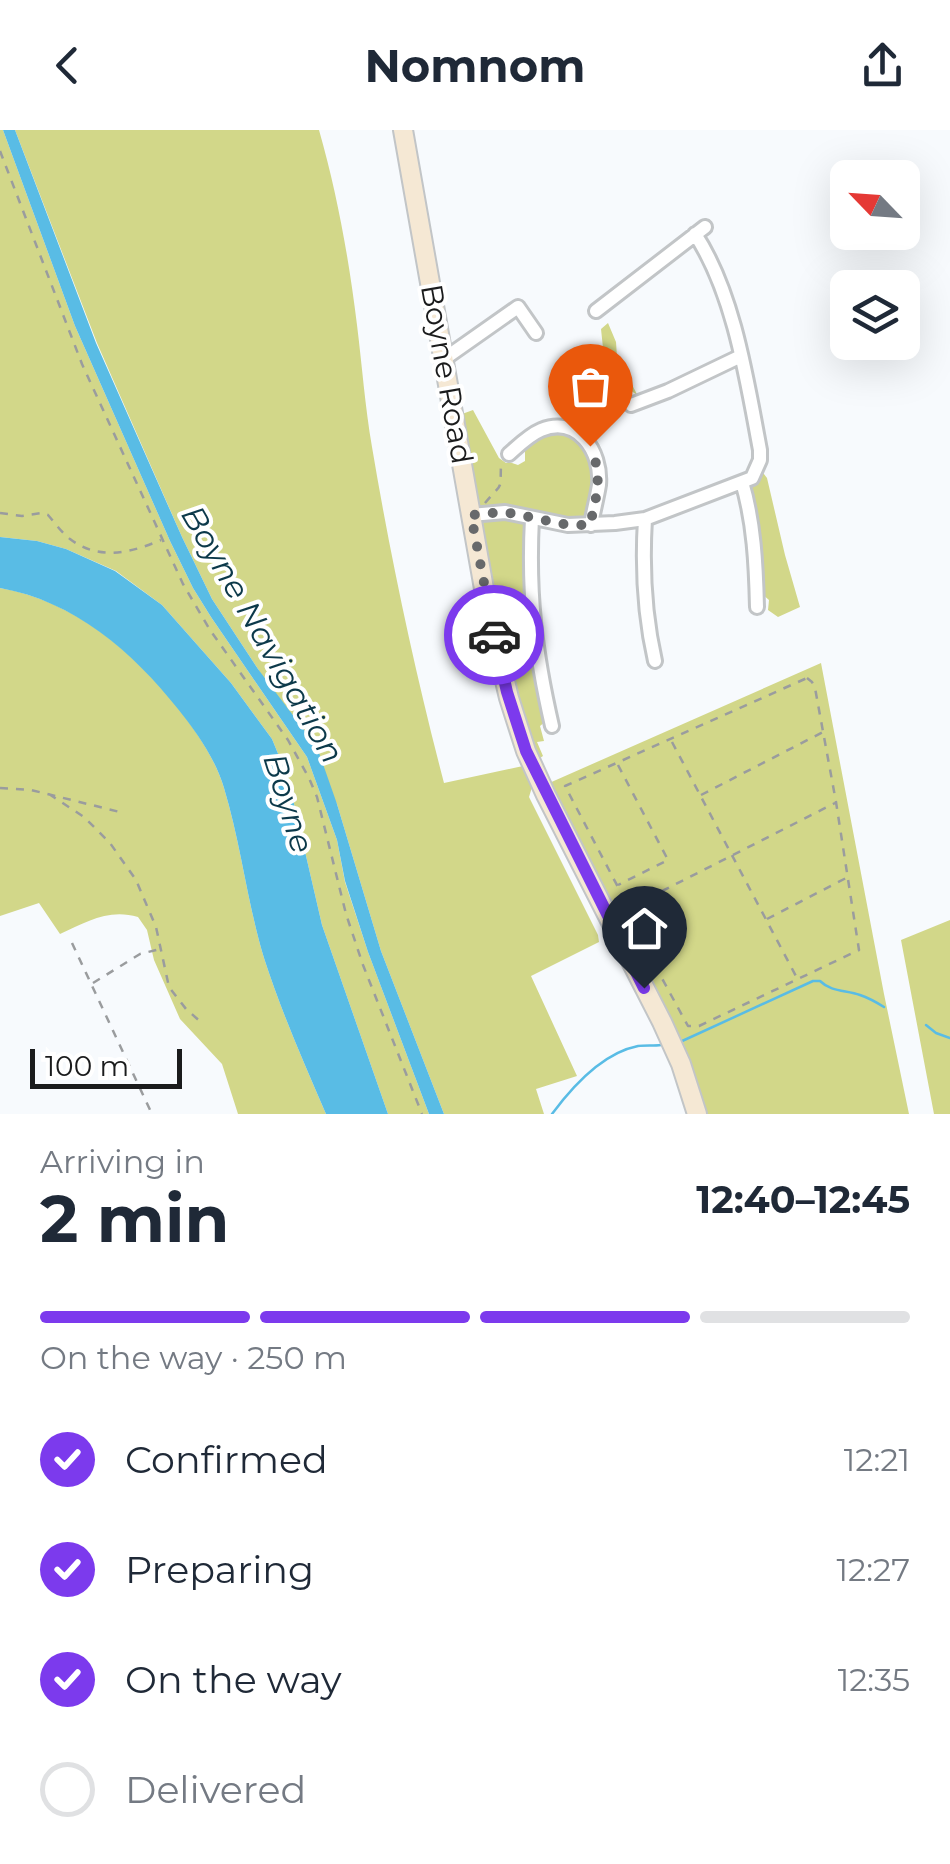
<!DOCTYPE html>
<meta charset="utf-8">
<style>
:root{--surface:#fff;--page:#f2f2f3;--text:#1f2937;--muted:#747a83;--line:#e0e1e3;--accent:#7c3aed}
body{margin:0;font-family:Montserrat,sans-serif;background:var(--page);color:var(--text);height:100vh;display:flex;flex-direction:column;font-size:38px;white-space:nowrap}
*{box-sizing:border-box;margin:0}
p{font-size:32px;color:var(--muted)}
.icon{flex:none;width:55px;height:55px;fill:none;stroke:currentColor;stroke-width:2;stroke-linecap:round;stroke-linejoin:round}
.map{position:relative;height:984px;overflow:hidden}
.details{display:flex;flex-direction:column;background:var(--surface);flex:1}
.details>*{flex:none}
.needle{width:65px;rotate:295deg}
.controls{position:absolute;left:830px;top:30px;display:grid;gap:20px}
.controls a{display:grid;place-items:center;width:90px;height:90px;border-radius:15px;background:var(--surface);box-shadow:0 10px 40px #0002;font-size:50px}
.scale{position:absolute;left:30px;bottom:25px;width:152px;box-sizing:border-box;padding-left:10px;border:5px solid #1a1b1c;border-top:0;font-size:28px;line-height:35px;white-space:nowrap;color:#1a1b1c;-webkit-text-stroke:8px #fff;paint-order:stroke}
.pin{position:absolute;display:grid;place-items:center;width:85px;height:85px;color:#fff;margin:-102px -42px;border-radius:50% 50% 50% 0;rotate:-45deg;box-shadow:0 0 10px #0007}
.pin .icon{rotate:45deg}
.courier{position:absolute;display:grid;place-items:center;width:100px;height:100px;margin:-50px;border:8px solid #7c3aed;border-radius:50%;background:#fff;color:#222;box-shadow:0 2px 12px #0007}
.summary em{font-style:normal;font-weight:700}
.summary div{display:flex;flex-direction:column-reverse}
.summary{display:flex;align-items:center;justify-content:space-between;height:170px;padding:0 40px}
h1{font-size:65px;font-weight:700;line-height:75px}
.bar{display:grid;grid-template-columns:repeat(4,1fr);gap:15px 10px;align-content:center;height:120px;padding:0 40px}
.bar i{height:12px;border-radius:8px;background:var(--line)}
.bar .active{background:var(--accent)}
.bar p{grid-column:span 4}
ol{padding:0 40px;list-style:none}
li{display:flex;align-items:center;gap:30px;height:110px}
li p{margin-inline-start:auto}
li .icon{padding:10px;border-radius:50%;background:var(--accent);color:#fff;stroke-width:4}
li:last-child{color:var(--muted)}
li i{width:55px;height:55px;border:5px solid var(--line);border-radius:50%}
header{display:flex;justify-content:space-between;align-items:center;height:130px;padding:0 40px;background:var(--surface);font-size:45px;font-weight:700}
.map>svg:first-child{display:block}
.green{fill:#d2d789}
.water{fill:#59bce5}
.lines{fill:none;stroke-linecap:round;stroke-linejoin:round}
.stream{stroke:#59bce5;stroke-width:2.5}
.street-casing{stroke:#c2c5c7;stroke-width:18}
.secondary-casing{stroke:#c2c5c7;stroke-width:22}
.path{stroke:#9a9c9e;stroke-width:2.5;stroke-dasharray:8 8;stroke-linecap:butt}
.street{stroke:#fff;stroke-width:12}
.secondary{stroke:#f5e8d4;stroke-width:18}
.done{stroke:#67696b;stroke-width:10;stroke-dasharray:0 18}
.route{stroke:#7c3aed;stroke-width:12}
.labels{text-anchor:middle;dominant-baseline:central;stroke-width:8;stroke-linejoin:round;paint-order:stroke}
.street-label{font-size:30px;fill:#1a1b1c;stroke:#fff}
.water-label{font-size:32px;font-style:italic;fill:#0c394a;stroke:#fff}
</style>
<header><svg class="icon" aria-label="back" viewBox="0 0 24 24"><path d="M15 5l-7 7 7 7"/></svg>Nomnom<svg class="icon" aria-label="share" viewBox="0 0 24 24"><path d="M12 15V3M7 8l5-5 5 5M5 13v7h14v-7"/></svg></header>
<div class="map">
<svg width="950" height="984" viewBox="0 0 950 984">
<rect width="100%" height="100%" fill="#f7fafd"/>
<path class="green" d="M0,0H3L75,196L170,411L193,458L211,487L307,627L337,710L345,752L368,822L429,984H388L322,795L288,648L272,609L231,553L162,475L116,441L66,419L37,411L0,407Z
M15,0H319C337,63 349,129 357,195C362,235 365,276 372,317C391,430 415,542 444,653L523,636L533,654L529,667L598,805L599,812L531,846L577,946L536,959L544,984H444L381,821L337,674L258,539L212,469L182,407L97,213Z
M608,193L616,212L617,227L638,266L629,259L622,262L624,279L621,284L613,285L589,297L576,290L581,242L603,218L601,199Z
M473,280L499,328L506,333L509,332L518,335L525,331V316C547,304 574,291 587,322C591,332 595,343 594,354C593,364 589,375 587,386L582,390L550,387L504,377H481L475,372L462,284Z
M760,339L767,348L785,425L800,477L778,487L768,480L769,470L762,464L746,353Z
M508,386L522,390L524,394L526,471L535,541L546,591L540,596L544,611L537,612L543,626L537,630L512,566L479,398L488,388Z
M0,458C75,471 133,521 179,579C197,603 215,628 224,658C241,714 247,772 264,828C281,881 304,933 326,984H238L222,934L180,889L154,830L147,800L138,787C109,778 86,792 60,804L39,773L0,786Z
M821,533L884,864L909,984H703L547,654Z
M950,790V984H934L901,810Z"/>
<path class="water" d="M3,0H15L96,213L182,407L212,469L258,539L317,617L337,674L381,821L444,984H429L368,822L345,751L337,710L307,627L211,487L193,458L170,411L75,196Z
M0,407L37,411L66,419L115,441L162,475L231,553L272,609L288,648L322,795L388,984H326C304,933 281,881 264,828C247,772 241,714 224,658C215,628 197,603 178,579C133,522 74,471 0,458Z"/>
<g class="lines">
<path class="stream" d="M926,895L936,903L950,908
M680,912L813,851H820C831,862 846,860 860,865C869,868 876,872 884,877
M552,984C572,957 602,923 638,916C645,915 654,916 661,915"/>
<defs>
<path id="street" d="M596,181L705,97
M444,229L518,177L536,203
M631,275L668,261L741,226
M509,324C518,316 529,305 541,300C577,285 602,321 599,355C597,368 593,382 591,395
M742,352C754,392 756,435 757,477
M471,385L505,382L568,395L615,393L645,389L752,348L760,330V320C747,251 734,163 695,104
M532,388C528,464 535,522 552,596
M645,389C642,438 644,483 655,531"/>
<path id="secondary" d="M403,0L486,470L509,568L526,621L546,665L662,892L681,934L697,984"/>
</defs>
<use href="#street" class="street-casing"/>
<use href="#secondary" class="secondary-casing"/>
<path class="path" d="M0,21L82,234L183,454L210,500L288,610L309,648L317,667L346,784L363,835L422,984
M485,373C503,351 500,364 501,334
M0,383L22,386L42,383L48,385C55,393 61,402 70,409C99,431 130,423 161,410
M807,548L812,552L815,558L836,672L859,820L699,896H688L647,821L629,778L565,656Z
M672,612L797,848
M618,635L668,730L618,755
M0,658L31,660L120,682
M49,664L84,687L110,713L136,750L156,797L169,857L186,879L202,893
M701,665L823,602
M619,783L835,673
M767,789L848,747
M72,813L152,984
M93,853L140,824L160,819"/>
<use href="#street" class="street"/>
<use href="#secondary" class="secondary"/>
</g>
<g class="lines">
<path class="done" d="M494,505L471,385L505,382L568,395H590C597,364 603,345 590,316"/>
<path class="route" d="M494,505L507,562L526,621L644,858"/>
</g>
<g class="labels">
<g class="street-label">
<text transform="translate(447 244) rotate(80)">Boyne Road</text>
</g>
<g class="water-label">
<text transform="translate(263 504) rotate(60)">Boyne Navigation</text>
<text transform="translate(289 673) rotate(73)">Boyne</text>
</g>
</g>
</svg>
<div class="controls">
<a><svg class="needle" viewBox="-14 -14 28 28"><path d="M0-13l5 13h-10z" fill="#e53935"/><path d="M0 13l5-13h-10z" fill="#747a83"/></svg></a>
<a><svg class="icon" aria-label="layers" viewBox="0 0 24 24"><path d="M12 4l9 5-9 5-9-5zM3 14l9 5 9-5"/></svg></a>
</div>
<div class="scale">100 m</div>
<div class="pin" style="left:590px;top:316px;background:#ea580c"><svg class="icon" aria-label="bag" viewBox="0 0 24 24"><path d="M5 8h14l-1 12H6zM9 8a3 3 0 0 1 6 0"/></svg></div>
<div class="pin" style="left:644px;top:858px;background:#1f2937"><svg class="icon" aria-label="home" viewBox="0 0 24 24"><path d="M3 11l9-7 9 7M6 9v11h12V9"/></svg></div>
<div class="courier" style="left:494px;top:505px"><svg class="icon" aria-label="car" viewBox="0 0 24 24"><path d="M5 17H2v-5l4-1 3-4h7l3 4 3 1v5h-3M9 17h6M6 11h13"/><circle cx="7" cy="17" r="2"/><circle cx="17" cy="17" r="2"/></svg></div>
</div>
<section class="details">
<div class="summary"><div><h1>2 min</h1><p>Arriving in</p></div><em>12:40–12:45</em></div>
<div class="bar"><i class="active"></i><i class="active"></i><i class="active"></i><i></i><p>On the way · 250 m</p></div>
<ol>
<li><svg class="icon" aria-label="check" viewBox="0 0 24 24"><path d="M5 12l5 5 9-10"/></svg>Confirmed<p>12:21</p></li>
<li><svg class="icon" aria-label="check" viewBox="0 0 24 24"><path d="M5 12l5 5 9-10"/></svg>Preparing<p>12:27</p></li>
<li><svg class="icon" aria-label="check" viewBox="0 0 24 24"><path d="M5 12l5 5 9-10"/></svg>On the way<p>12:35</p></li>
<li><i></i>Delivered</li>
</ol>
</section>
